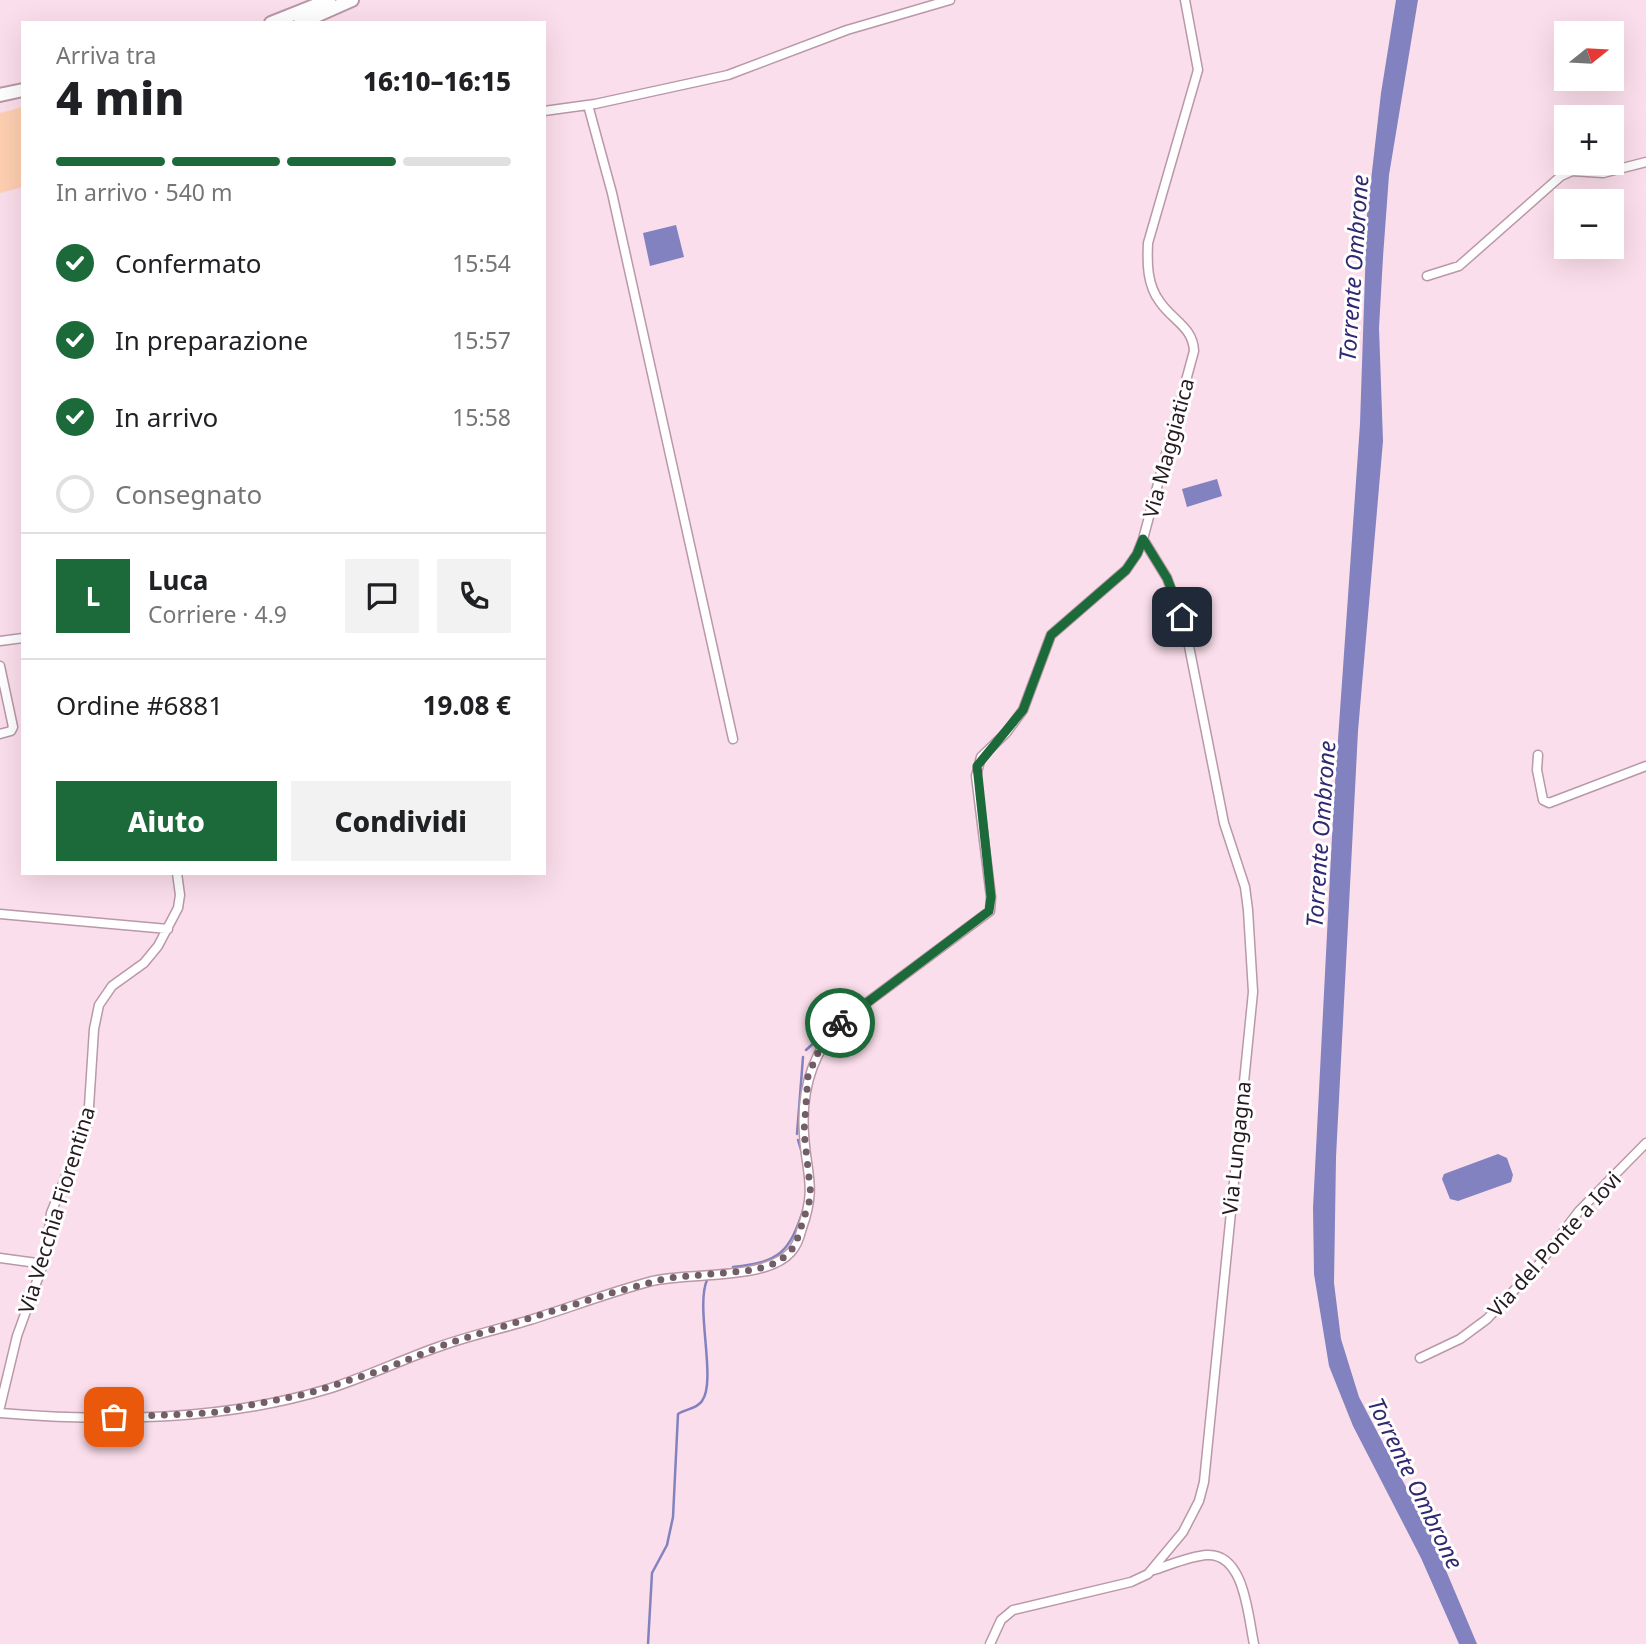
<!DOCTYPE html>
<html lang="it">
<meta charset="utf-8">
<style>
:root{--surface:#fff;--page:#f2f2f2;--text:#202124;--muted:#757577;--line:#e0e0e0;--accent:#1c6a3a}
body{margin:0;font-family:"Noto Sans",sans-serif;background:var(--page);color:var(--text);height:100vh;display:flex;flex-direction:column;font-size:26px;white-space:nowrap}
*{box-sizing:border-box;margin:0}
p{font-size:23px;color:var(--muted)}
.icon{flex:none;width:38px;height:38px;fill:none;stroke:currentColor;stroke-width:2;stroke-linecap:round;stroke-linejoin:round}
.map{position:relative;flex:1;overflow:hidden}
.sheet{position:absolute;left:21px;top:21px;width:525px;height:854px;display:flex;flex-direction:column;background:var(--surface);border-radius:0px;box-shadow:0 7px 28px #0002}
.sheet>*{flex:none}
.needle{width:46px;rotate:72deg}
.tools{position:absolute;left:1554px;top:21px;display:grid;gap:14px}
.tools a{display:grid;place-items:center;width:70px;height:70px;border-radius:0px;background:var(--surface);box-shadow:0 7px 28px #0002;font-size:35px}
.pin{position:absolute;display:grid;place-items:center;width:60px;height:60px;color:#fff;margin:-30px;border-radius:14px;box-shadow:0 4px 10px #0006}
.courier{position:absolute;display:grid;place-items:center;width:70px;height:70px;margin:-35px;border:5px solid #1c6a3a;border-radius:50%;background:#fff;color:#222;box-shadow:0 2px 9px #0007}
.overview em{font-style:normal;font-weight:800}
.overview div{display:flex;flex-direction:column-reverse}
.overview{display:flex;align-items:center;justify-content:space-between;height:119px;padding:0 35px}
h1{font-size:46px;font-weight:800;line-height:52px}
.bar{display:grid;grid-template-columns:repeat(4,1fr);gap:10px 7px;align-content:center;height:84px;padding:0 35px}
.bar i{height:9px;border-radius:5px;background:var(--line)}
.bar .selected{background:var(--accent)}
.bar p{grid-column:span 4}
.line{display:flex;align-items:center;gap:18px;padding:0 35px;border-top:2px solid var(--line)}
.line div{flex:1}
.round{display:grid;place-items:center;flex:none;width:74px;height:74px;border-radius:0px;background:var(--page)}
ol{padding:0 35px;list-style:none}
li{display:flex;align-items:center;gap:21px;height:77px}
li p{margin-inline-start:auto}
li .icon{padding:7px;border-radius:50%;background:var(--accent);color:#fff;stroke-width:4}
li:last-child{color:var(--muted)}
li i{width:38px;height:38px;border:4px solid var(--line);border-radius:50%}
.primary-button{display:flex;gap:14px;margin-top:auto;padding:14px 35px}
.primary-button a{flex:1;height:80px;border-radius:0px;background:var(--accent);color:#fff;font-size:28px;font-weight:800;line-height:80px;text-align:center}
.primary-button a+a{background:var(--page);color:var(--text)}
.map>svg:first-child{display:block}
.green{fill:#fecfb1}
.water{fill:#8182bf}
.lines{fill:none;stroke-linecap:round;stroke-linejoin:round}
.stream{stroke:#8182bf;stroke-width:2.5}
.street-casing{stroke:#b998a7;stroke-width:11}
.secondary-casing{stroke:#b998a7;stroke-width:16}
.street{stroke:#fff;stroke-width:8}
.secondary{stroke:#fff;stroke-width:12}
.done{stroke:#715e66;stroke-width:7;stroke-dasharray:0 12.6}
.route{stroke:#1c6a3a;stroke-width:9}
.labels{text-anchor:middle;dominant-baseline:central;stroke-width:6;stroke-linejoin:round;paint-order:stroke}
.street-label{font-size:21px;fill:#26191f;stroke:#fff}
.water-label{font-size:23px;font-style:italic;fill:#312872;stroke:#fff}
</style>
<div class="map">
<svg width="1646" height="1644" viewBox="0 0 1646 1644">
<rect width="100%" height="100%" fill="#fbdeeb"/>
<path class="green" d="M23,107V187L0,193V113Z"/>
<path class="water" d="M1396,0H1418L1389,175L1383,257L1379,328L1383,441L1358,731L1336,1157L1334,1283L1341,1339L1359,1397L1431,1535L1477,1644H1459L1421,1558L1353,1426L1329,1366L1314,1274L1313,1208L1334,797L1360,424L1367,215L1381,93Z
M676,225L684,257L650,266L643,233Z
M1217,479L1222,496L1187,507L1182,489Z
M1498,1154L1507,1158L1513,1175L1511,1182L1458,1201L1450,1199L1442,1179L1444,1174Z"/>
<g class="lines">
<path class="stream" d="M806,1050L837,1022
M797,1134L803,1057
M798,1140L802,1153
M733,1267C780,1262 789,1253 804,1208
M648,1644L652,1573L667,1545L673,1517L678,1414C685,1409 697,1409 702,1401C717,1381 695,1307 707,1280"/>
<defs>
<path id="street" d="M588,105L612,193L733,739
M544,111L595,104L728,75L847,30L950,0
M1427,276L1459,266L1561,176L1572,171L1603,173L1646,162
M0,641L23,638
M0,666L13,727L11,731L0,734
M1538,755L1537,770L1543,800L1549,803L1646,766
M0,914L168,929
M0,1258L44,1264
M1420,1358L1460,1339L1487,1319L1539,1264L1579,1211L1646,1143
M0,1407L17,1336L46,1256L51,1213L88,1122L94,1029L99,1005L112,986L144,963L158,946L178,908L180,895L177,873
M0,1413C109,1422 222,1421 328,1389C366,1377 401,1360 438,1347C468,1336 500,1329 530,1320C571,1307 611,1292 652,1281C690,1272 765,1281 791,1252C797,1246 800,1236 802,1228C817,1187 806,1173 804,1134C801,1091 812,1053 841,1022L990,911L991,897L976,776L981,757L1006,733L1023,710L1051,635L1126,570L1137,554L1143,539L1194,351C1193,327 1172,320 1160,302C1147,285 1147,263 1148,243L1198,70L1185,0
M1154,1570C1170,1565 1190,1556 1207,1555C1245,1553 1248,1617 1254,1644
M990,1644L1001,1620L1013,1610L1131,1582L1148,1574L1183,1532L1199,1501L1204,1482L1253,992L1248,910L1245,887L1224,823L1186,631L1167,578L1143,539"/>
<path id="secondary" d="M271,23L329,0
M300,23L352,0
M0,95L23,90"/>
</defs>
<use href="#street" class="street-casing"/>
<use href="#secondary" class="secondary-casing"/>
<use href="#street" class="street"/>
<use href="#secondary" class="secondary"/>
</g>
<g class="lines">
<path class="done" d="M114,1417L211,1413L306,1394L379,1371L449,1343L615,1292L667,1278L755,1270L779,1262L795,1246L811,1196L804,1132L808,1076L823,1041L840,1023"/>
<path class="route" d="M840,1023L989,911L991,897L977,766L1023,710L1051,635L1126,570L1137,554L1143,539L1167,578L1182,617"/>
</g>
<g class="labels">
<g class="street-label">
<text transform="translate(1168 448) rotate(-75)">Via Maggiatica</text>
<text transform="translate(1236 1148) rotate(-84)">Via Lungagna</text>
<text transform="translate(56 1210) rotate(-73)">Via Vecchia Fiorentina</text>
<text transform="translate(1554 1244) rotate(-48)">Via del Ponte a Iovi</text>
</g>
<g class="water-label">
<text transform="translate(1353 268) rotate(-86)">Torrente Ombrone</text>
<text transform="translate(1320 834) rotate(-86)">Torrente Ombrone</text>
<text transform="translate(1416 1483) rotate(64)">Torrente Ombrone</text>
</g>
</g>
</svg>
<div class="tools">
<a><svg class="needle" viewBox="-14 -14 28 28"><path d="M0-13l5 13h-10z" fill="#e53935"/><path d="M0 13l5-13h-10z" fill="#757577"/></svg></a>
<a>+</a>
<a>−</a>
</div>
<div class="pin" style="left:114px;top:1417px;background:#ea580c"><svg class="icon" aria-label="bag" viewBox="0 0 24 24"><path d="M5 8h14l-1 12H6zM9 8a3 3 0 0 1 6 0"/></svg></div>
<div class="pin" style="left:1182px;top:617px;background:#1f2937"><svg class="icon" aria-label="home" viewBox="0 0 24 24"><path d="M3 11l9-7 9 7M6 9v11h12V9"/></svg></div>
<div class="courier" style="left:840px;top:1023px"><svg class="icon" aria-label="bike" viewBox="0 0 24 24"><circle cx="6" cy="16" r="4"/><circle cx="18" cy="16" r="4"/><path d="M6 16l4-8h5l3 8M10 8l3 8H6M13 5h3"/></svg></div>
<section class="sheet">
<div class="overview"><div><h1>4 min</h1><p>Arriva tra</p></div><em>16:10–16:15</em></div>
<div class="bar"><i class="selected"></i><i class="selected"></i><i class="selected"></i><i></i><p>In arrivo · 540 m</p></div>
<ol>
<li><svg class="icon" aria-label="check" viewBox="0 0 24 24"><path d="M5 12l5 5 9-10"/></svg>Confermato<p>15:54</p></li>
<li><svg class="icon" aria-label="check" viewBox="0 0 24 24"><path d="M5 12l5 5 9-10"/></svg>In preparazione<p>15:57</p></li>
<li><svg class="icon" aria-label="check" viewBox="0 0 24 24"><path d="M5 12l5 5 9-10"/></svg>In arrivo<p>15:58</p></li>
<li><i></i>Consegnato</li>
</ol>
<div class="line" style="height:126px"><b class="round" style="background:var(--accent);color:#fff">L</b><div><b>Luca</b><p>Corriere · 4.9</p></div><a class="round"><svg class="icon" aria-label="chat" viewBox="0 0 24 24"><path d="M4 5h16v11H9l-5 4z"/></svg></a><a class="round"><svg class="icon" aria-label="phone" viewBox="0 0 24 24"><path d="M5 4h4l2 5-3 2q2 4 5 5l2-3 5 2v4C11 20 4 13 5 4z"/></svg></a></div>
<div class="line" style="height:91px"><div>Ordine #6881</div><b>19.08 €</b></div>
<div class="primary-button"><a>Aiuto</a><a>Condividi</a></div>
</section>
</div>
